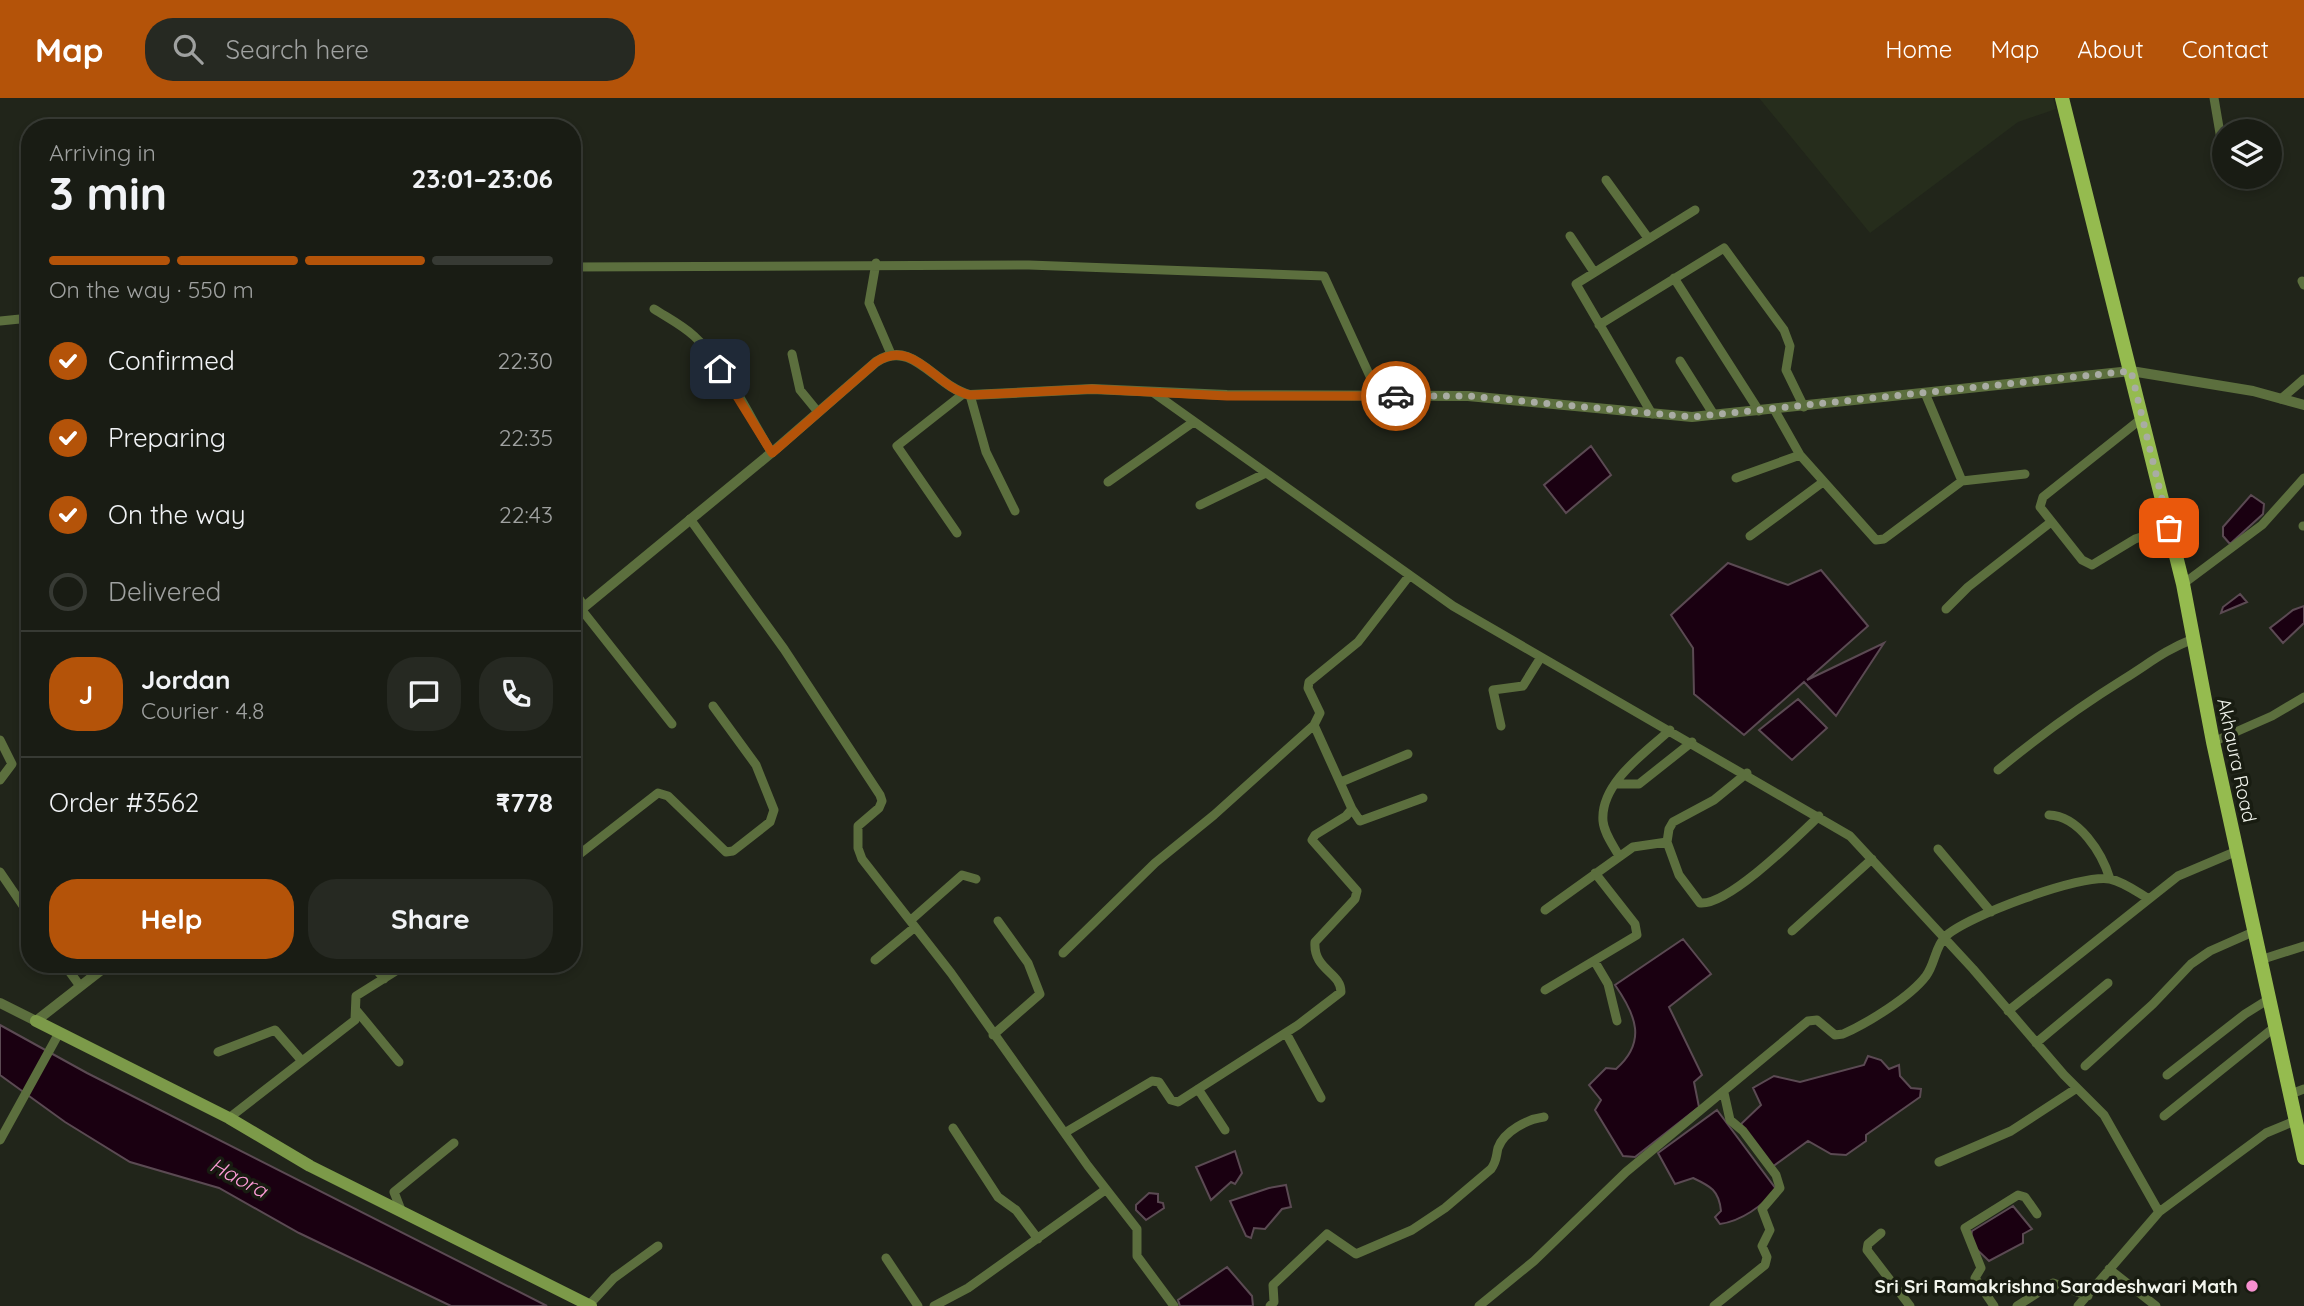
<!DOCTYPE html>
<meta charset="utf-8">
<style>
:root{--surface:#191c14;--page:#262922;--text:#f1f3f6;--muted:#9fa1a0;--line:#373a34;--accent:#b45309}
body{margin:0;font-family:Quicksand,sans-serif;background:var(--page);color:var(--text);height:100vh;display:flex;flex-direction:column;font-size:26px;white-space:nowrap}
*{box-sizing:border-box;margin:0}
p{font-size:23px;color:var(--muted)}
.icon{flex:none;width:38px;height:38px;fill:none;stroke:currentColor;stroke-width:2;stroke-linecap:round;stroke-linejoin:round}
.map{position:relative;flex:1;overflow:hidden}
.drawer{position:absolute;left:21px;top:21px;width:560px;height:854px;display:flex;flex-direction:column;background:var(--surface);border-radius:28px;box-shadow:0 4px 10px #0003,0 0 0 2px var(--line)}
.drawer>*{flex:none}
.buttons{position:absolute;left:2212px;top:21px;display:grid;gap:14px}
.buttons a{display:grid;place-items:center;width:70px;height:70px;border-radius:50%;background:var(--surface);box-shadow:0 4px 10px #0003,0 0 0 2px var(--line);font-size:35px}
.pin{position:absolute;display:grid;place-items:center;width:60px;height:60px;color:#fff;margin:-30px;border-radius:14px;box-shadow:0 4px 10px #0006}
.courier{position:absolute;display:grid;place-items:center;width:70px;height:70px;margin:-35px;border:5px solid #b45309;border-radius:50%;background:#fff;color:#222;box-shadow:0 2px 9px #0007}
.overview em{font-style:normal;font-weight:700}
.overview div{display:flex;flex-direction:column-reverse}
.overview{display:flex;align-items:center;justify-content:space-between;height:119px;padding:0 28px}
h1{font-size:46px;font-weight:700;line-height:52px}
.bar{display:grid;grid-template-columns:repeat(4,1fr);gap:10px 7px;align-content:center;height:84px;padding:0 28px}
.bar i{height:9px;border-radius:5px;background:var(--line)}
.bar .on{background:var(--accent)}
.bar p{grid-column:span 4}
.line{display:flex;align-items:center;gap:18px;padding:0 28px;border-top:2px solid var(--line)}
.line div{flex:1}
.round{display:grid;place-items:center;flex:none;width:74px;height:74px;border-radius:28px;background:var(--page)}
ol{padding:0 28px;list-style:none}
li{display:flex;align-items:center;gap:21px;height:77px}
li p{margin-inline-start:auto}
li .icon{padding:7px;border-radius:50%;background:var(--accent);color:#fff;stroke-width:4}
li:last-child{color:var(--muted)}
li i{width:38px;height:38px;border:4px solid var(--line);border-radius:50%}
.button{display:flex;gap:14px;margin-top:auto;padding:14px 28px}
.button a{flex:1;height:80px;border-radius:28px;background:var(--accent);color:#fff;font-size:28px;font-weight:700;line-height:80px;text-align:center}
.button a+a{background:var(--page);color:var(--text)}
header{display:flex;align-items:center;gap:42px;box-sizing:border-box;height:98px;padding:0 35px;background:var(--accent);color:#fff}
header strong{font-size:33px}
nav{display:flex;gap:38px;margin-inline-start:auto;font-size:24px}
.search{width:490px;height:63px;background:var(--page);display:flex;align-items:center;gap:18px;box-sizing:border-box;padding:0 24px;border-radius:28px;color:var(--muted);font-size:26px}
.map>svg:first-child{display:block}
.built{fill:#262d1c}
.water{fill:#1a0011;stroke:#5b4a53;stroke-width:2}
.lines{fill:none;stroke-linecap:round;stroke-linejoin:round}
.minor{stroke:#5c6f3e;stroke-width:9}
.tertiary{stroke:#5c6f3e;stroke-width:10}
.secondary{stroke:#7c9a49;stroke-width:12}
.primary{stroke:#95bb4f;stroke-width:14}
.done{stroke:#a9aca3;stroke-width:7;stroke-dasharray:0 12.6}
.route{stroke:#b45309;stroke-width:9}
.poi-dot{fill:#f690cf;stroke:#181c11;stroke-width:2.5}
.labels{text-anchor:middle;dominant-baseline:central;stroke-width:7;stroke-linejoin:round;paint-order:stroke}
.street-label{font-size:19px;fill:#f2f5ed;stroke:#181c11}
.poi-label{font-size:19px;font-weight:bold;fill:#f2f5ed;stroke:#181c11;text-anchor:end}
.water-label{font-size:21px;font-style:italic;fill:#fd9bd7;stroke:#181c11}
</style>
<header>
<strong>Map</strong>
<div class="search"><svg class="icon" aria-label="search" viewBox="0 0 24 24"><circle cx="10" cy="10" r="6"/><path d="M15 15l6 6"/></svg>Search here</div>
<nav><a>Home</a><a>Map</a><a>About</a><a>Contact</a></nav>
</header>
<div class="map">
<svg width="2304" height="1208" viewBox="0 0 2304 1208">
<rect width="100%" height="100%" fill="#21251a"/>
<path class="built" d="M1759,0H2053L2056,11L2018,24L1870,135Z"/>
<path class="water" d="M1591,348L1611,377L1566,415L1544,387Z
M2251,397L2264,406L2263,416L2230,446L2223,438V429Z
M1728,465L1788,487L1821,472L1868,528L1807,582L1884,545L1836,618L1804,584L1744,637L1694,596L1693,550L1671,517Z
M2240,496L2247,504L2221,515L2223,509Z
M2304,508V525L2283,545L2270,530L2293,512Z
M1798,601L1827,630L1792,662L1759,632Z
M1683,841L1711,876L1669,909L1702,977L1694,984L1699,1009L1635,1059L1623,1058L1595,1012L1601,1002L1589,987L1606,970L1616,971C1647,944 1636,917 1615,887Z
M0,927L87,975L547,1208H451L299,1135L219,1090L130,1064L65,1024L0,977Z
M1868,958L1881,962L1889,971L1899,967L1900,978L1911,990L1921,991L1920,999L1866,1037V1043L1846,1057L1831,1056L1808,1043L1772,1069L1741,1026L1761,1007L1753,990L1774,978L1800,984L1864,967Z
M1717,1012L1776,1091C1763,1108 1741,1123 1720,1126L1715,1119L1721,1113C1719,1092 1710,1088 1693,1080L1675,1086L1658,1055Z
M1235,1053L1242,1075L1235,1086L1231,1084L1211,1102L1196,1069Z
M1286,1087L1291,1109L1282,1111L1265,1131L1254,1130L1251,1140L1246,1138L1230,1103L1269,1090Z
M1149,1095L1158,1096V1104L1163,1105L1164,1110L1146,1122L1136,1112V1107Z
M2013,1108L2032,1131L2023,1136V1145L1989,1163L1970,1145L1972,1133Z
M1227,1169L1252,1198L1253,1208H1180L1178,1202Z"/>
<g class="lines">
<path class="minor" d="M2214,0L2223,53
M1606,82L1648,140
M1570,138L1594,174
M876,165L869,205L891,256
M572,169L1029,167L1324,178L1379,298
M1674,180L1759,313
M2302,183L2304,187
M654,211C668,220 682,227 694,238C728,269 748,317 772,355
M0,223L30,220
M1599,227L1724,150L1784,232L1790,248L1786,272L1804,309
M792,256L800,292L818,314
M1680,263L1714,317
M1154,295L1453,508L1850,738L1973,871L2064,977L2104,1017L2159,1114
M1925,295L1962,383
M970,297L986,354L1015,413
M2281,301L2304,281
M1774,311L1800,357L1876,442L1884,441L1962,383L2025,376
M1652,316L1576,186L1695,112
M2141,321L2043,399L2040,409L2082,462L2092,467L2135,441L2169,430
M1736,380L1800,357
M1108,384L1192,325
M1200,407L1264,376
M690,421L784,551L880,697L882,703L879,710L858,728V750L862,761L951,875L1088,1068L1137,1131V1158L1174,1208
M2303,428H2304
M957,435L897,348L963,296
M1750,438L1823,384
M2183,486L2262,427L2304,380
M572,490L584,508
M581,511L672,626
M1946,511L1968,489L2051,424
M1501,628L1493,592L1523,588L1541,559
M0,642L12,666L0,682
M2213,644L2272,618L2304,599
M1998,672C2039,638 2079,609 2124,581C2150,565 2163,553 2193,541
M1747,675L1714,702L1673,724L1669,731L1667,744L1679,777L1700,805C1728,808 1798,738 1819,718
M1341,684L1408,656
M1617,686H1639L1692,644
M1352,711L1360,723L1423,700
M2049,717C2079,718 2102,755 2110,781
M572,742L581,755
M1938,751L1991,814
M1619,758C1613,747 1604,735 1603,723C1600,685 1646,654 1670,632
M572,762L658,695L668,698L726,754L733,753L770,724L774,712L756,667L713,608
M0,774L30,818
M1545,812L1633,749L1667,744
M911,822L962,777L976,781
M1792,833L1872,761
M1063,855L1155,765L1214,717L1314,627L1320,615L1308,590L1309,584L1358,544L1409,478
M875,862L915,829
M2260,862L2304,848
M1595,864L1608,886L1617,923
M64,866L80,888
M372,866L384,881
M1545,892L1637,837L1635,826L1595,775
M357,913L399,964
M2008,913L2149,801
M1286,935L1321,1000
M993,937L1040,896L1028,865L998,823
M2036,945L2108,885
M218,954L275,932L302,963
M2085,968L2153,906L2191,866L2210,853L2253,834
M2167,977L2245,916L2269,901
M1198,991L1225,1032
M2291,996L2304,991
M2164,1018L2276,928
M229,1020L355,922L356,898L407,866
M953,1030L998,1099L1016,1112L1038,1141
M1066,1034L1152,983L1159,984L1171,1002L1178,1004L1298,927L1341,894C1341,874 1313,872 1315,844L1355,801L1357,793L1312,742L1315,737L1346,718L1352,711L1314,627
M0,1042L59,935
M1939,1064L2011,1033L2077,990
M401,1112L394,1094L454,1045
M1881,1135L1868,1146L1867,1152L1910,1208
M886,1160L918,1208
M2109,1171L2156,1208
M589,1207L614,1180L658,1148
M934,1208L968,1190L1105,1092
M1270,1208L1274,1204L1273,1187L1327,1136L1356,1156L1412,1132L1445,1110L1491,1071C1497,1063 1496,1058 1498,1050C1504,1033 1528,1021 1544,1019
M1479,1208L1534,1163L1626,1074L1808,923L1817,922L1835,937L1843,936C1868,925 1910,899 1926,878C1935,866 1935,849 1945,839C1964,819 2083,775 2110,781C2124,784 2137,794 2149,801L2178,778L2237,753
M1714,1208L1765,1167L1767,1159L1762,1148L1770,1132L1762,1111L1780,1090L1776,1077L1743,1033L1730,1022L1724,995
M1994,1208L1975,1180L1981,1170L1965,1130L2018,1097L2025,1099L2037,1116
M2017,1208L2053,1185L2088,1198
M2078,1208L2159,1114L2266,1035L2297,1022"/>
<path class="tertiary" d="M572,519L776,351L876,264C913,239 935,289 970,297L1092,291L1227,297L1468,298L1692,319L2131,273L2253,293L2304,307
M0,905L36,923L109,866"/>
<path class="secondary" d="M36,923L229,1020L310,1068L591,1208"/>
<path class="primary" d="M2062,0L2183,486L2213,644L2304,1060"/>
</g>
<g class="lines">
<path class="done" d="M1396,298H1468L1692,319L2131,273L2169,430"/>
<path class="route" d="M720,271L772,355L876,264C914,239 935,289 970,297L1092,291L1227,298H1396"/>
</g>
<circle class="poi-dot" cx="2252" cy="1188" r="7"/>
<g class="labels">
<g class="street-label">
<text transform="translate(2237 662) rotate(78)">Akhaura Road</text>
</g>
<g class="poi-label">
<text x="2238" y="1188">Sri Sri Ramakrishna Saradeshwari Math</text>
</g>
<g class="water-label">
<text transform="translate(239 1079) rotate(28)">Haora</text>
</g>
</g>
</svg>
<div class="buttons">
<a><svg class="icon" aria-label="layers" viewBox="0 0 24 24"><path d="M12 4l9 5-9 5-9-5zM3 14l9 5 9-5"/></svg></a>
</div>
<div class="pin" style="left:2169px;top:430px;background:#ea580c"><svg class="icon" aria-label="bag" viewBox="0 0 24 24"><path d="M5 8h14l-1 12H6zM9 8a3 3 0 0 1 6 0"/></svg></div>
<div class="pin" style="left:720px;top:271px;background:#1f2937"><svg class="icon" aria-label="home" viewBox="0 0 24 24"><path d="M3 11l9-7 9 7M6 9v11h12V9"/></svg></div>
<div class="courier" style="left:1396px;top:298px"><svg class="icon" aria-label="car" viewBox="0 0 24 24"><path d="M5 17H2v-5l4-1 3-4h7l3 4 3 1v5h-3M9 17h6M6 11h13"/><circle cx="7" cy="17" r="2"/><circle cx="17" cy="17" r="2"/></svg></div>
<section class="drawer">
<div class="overview"><div><h1>3 min</h1><p>Arriving in</p></div><em>23:01–23:06</em></div>
<div class="bar"><i class="on"></i><i class="on"></i><i class="on"></i><i></i><p>On the way · 550 m</p></div>
<ol>
<li><svg class="icon" aria-label="check" viewBox="0 0 24 24"><path d="M5 12l5 5 9-10"/></svg>Confirmed<p>22:30</p></li>
<li><svg class="icon" aria-label="check" viewBox="0 0 24 24"><path d="M5 12l5 5 9-10"/></svg>Preparing<p>22:35</p></li>
<li><svg class="icon" aria-label="check" viewBox="0 0 24 24"><path d="M5 12l5 5 9-10"/></svg>On the way<p>22:43</p></li>
<li><i></i>Delivered</li>
</ol>
<div class="line" style="height:126px"><b class="round" style="background:var(--accent);color:#fff">J</b><div><b>Jordan</b><p>Courier · 4.8</p></div><a class="round"><svg class="icon" aria-label="chat" viewBox="0 0 24 24"><path d="M4 5h16v11H9l-5 4z"/></svg></a><a class="round"><svg class="icon" aria-label="phone" viewBox="0 0 24 24"><path d="M5 4h4l2 5-3 2q2 4 5 5l2-3 5 2v4C11 20 4 13 5 4z"/></svg></a></div>
<div class="line" style="height:91px"><div>Order #3562</div><b>₹778</b></div>
<div class="button"><a>Help</a><a>Share</a></div>
</section>
</div>
